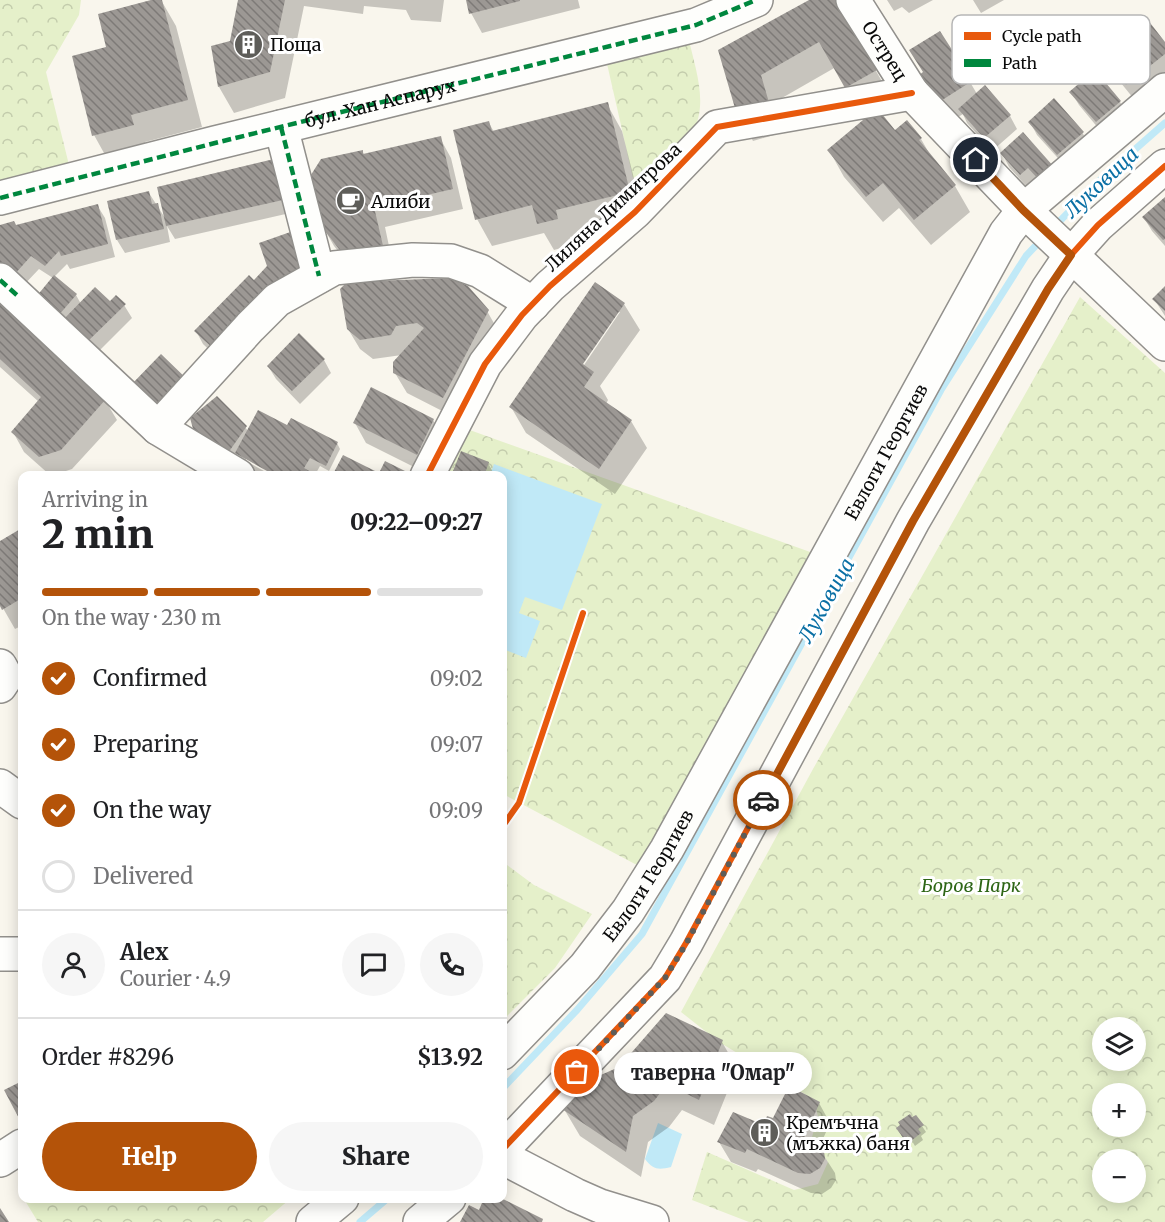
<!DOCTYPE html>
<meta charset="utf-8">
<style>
:root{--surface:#fff;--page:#f6f6f6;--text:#202124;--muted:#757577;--line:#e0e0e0;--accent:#b45309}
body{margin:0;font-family:Merriweather,serif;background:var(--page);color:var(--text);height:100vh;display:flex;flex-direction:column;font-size:22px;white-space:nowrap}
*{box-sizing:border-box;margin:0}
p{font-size:20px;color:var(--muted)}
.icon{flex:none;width:33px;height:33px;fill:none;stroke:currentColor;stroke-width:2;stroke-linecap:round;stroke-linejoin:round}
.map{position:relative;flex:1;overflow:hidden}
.details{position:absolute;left:18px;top:471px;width:489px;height:732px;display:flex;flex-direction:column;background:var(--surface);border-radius:12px;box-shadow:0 3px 15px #0003}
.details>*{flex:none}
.buttons{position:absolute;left:1092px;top:1017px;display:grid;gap:12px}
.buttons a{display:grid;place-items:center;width:54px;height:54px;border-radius:50%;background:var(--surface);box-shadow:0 3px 15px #0003;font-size:30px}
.pin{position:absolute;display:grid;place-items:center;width:51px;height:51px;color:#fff;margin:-26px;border:3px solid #fff;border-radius:50%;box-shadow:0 2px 6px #0007}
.courier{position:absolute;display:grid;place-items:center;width:60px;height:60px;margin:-30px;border:4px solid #b45309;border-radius:50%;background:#fff;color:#222;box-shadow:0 2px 8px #0007}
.bubble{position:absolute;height:42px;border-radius:21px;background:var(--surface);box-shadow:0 3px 15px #0003;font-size:20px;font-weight:800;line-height:42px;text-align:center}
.head em{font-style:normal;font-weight:800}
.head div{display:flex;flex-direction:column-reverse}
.head{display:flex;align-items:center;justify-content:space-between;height:102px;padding:0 24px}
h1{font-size:39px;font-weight:800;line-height:45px}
.bar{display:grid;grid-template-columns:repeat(4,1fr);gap:9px 6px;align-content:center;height:72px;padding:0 24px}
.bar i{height:8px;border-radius:4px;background:var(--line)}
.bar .selected{background:var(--accent)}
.bar p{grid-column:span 4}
.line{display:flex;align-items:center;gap:15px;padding:0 24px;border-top:2px solid var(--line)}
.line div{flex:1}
.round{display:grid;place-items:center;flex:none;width:63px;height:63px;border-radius:32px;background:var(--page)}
ol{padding:0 24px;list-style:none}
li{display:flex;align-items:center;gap:18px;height:66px}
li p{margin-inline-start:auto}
li .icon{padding:6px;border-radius:50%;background:var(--accent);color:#fff;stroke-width:4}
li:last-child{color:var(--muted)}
li i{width:33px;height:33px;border:3px solid var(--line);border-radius:50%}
.primary-button{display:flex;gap:12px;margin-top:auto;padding:12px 24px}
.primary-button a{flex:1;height:69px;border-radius:36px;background:var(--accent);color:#fff;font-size:24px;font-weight:800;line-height:69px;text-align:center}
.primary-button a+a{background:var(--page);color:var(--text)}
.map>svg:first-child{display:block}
.park{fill:url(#park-crowns);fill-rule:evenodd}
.water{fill:#c0e9f7}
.shadow{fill:#0003;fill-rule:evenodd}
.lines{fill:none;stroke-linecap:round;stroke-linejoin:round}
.stream{stroke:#c0e9f7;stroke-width:7}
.building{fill:url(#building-back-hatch)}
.minor-casing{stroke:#92908c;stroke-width:36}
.minor{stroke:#fefefc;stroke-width:33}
.quiet{stroke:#00873e;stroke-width:4.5;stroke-dasharray:9 4.5;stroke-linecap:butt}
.cycleway-casing{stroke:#fff;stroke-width:10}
.cycleway{stroke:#e8590c;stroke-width:6}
.done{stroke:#5e5d59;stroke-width:6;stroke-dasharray:0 10.8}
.route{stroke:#b45309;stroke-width:8}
.labels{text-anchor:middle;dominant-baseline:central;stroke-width:6;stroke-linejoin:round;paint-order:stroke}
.poi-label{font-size:18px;fill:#0a0a0a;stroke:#fff;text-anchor:start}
.street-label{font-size:18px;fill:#0a0a0a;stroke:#fff}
.park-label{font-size:18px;font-style:italic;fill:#2e6616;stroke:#fff}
.water-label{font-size:20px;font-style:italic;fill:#0b70a5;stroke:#fff}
.key{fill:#fff;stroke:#b6b6b6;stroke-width:1.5}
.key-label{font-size:16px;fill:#0a0a0a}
</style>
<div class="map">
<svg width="1165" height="1222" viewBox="0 0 1165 1222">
<defs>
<pattern id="park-crowns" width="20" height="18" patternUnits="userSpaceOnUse" patternTransform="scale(1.5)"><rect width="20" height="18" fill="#e5f0ca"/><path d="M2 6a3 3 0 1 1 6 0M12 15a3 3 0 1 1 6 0" fill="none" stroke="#c3ccac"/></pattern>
<pattern id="building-back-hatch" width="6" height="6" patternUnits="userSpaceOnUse" patternTransform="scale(1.5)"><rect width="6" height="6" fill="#9c9894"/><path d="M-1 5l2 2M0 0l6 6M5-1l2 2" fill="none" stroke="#7d7a77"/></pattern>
</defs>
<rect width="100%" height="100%" fill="#f9f6ed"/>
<path class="park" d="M0,0H81L79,15L46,72L70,169L0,180Z
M688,36C697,77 715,118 677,152C665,162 647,170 633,178L605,55Z
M1080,297L1165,373V1222H749L692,1200L707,1152L794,1190L818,1184L828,1162L812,1137L818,1116L813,1099L719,1042L681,1012L813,769ZM1102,1028H1136V1060H1102ZM1102,1094H1136V1126H1102ZM1102,1160H1136V1192H1102Z
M453,424L813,553L652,873L503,794L502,476H429Z
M503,862L534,885L592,914L555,968L503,1020Z
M24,1199H290L263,1222H38Z"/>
<path class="water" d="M494,464L602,504L562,610L525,597L519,613L540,621L526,658L503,649L502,476L490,475Z
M658,1123L682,1134L671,1167C659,1170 653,1170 645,1159Z"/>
<path class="shadow" d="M157,0H161L176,26L202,127L145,142L148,152L109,162L94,135L108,48Z
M240,0H444L441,22L411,20L406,10L364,6L363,14L304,6L285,98L234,113L219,87L213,47L231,42Z
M467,0H578L580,8L482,33L471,13Z
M812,0H835L891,97L874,107L895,132L921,139L932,158L955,186L970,212L931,245L899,208L883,222L844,177L829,150L864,121L860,115L862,114L836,67L775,102L784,132L753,141L738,115L720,50Z
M887,0H933L909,13L902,7L894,11Z
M973,0H1004L981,13Z
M1165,44V82L1138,104L1112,72L1101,52Z
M920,76L970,82L977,94L1010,116L1017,129L992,151L967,123L963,114L949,123Z
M1071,92L1120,102L1128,115L1104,135L1079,105Z
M607,104L622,131L644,218L570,237L572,245L554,250L544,233L492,246L477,219L489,123L494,132Z
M1030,122L1082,132L1090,146L1066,167L1037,135Z
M440,138L451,158L463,209L385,227L394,270L359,278L334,246L322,225L362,151L365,155Z
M1002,153L1053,168L1028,188L1009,167Z
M273,161L290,213L175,239L167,226L170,242L125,253L117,240L149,193L165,218Z
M1165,199V246L1152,231L1144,218Z
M97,205L105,218L115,257L70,269L67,264L54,277L76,295L81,304L124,305L132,318L94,356L45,310L53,278L39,269L22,287L0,268V230Z
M254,282L285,300L224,364L203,344L196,331Z
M1165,288V316L1154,299Z
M624,304L640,330L600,386L608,400L606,404L631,421L647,448L615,494L526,433L511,407ZM617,312H620L580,371L577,369Z
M0,306L105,400L117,420L72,469L51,476L24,452L13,432L39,402L0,367Z
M487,311L499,332L454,417L407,393L395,373L402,355L373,359L360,349L348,329Z
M324,360L331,373L300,404L276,379L268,366Z
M433,420L445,440L428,474L366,443L355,423Z
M245,427L248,431L287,427L337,443L340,449L329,471L320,466L315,475L246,457V461L273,476H261L204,449Z
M488,463L495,476H453Z
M21,531L22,533V633L19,627L15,629L0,603V543Z
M722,1042L737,1068L714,1125L682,1110L669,1127L648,1142L641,1177L580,1136L564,1109Z
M22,1082V1121L6,1091Z
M819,1103L830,1123L819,1148L835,1173L836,1180L831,1188L822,1194L811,1193L758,1169L756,1172L731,1162L719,1142L765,1127L773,1120Z
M902,1126H922L926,1132L921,1136L923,1140L915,1146L912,1141L908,1144L901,1135Z"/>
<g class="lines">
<path class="stream" d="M1055,226L1098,182L1165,123
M502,1089L577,1010L642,934L941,390L1026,256L1043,238
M360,1222L388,1198"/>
</g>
<path class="building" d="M151,0H162L188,100L131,115L134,125L92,136L72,56L106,47L98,14Z
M238,0H285L270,72L218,87L211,46L230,41Z
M466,0H520V1L469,14Z
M809,0H837L877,70L845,88L819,42L761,75L770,106L737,115L718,50Z
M1144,15L1165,42V54L1126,85L1099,51Z
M940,31L972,81L936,104L918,76L923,72L909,50Z
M1095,70L1121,101L1096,122L1069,92Z
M985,85L1011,115L984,138L958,109Z
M1054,98L1084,132L1057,155L1028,122Z
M608,102L630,192L556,210L558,219L537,224L532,205L475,220L453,130L489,121L492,131Z
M873,103L895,130L907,120L922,138L919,140L956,185L914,220L883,183L866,197L827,150L863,120L858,115Z
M1023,132L1054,167L1039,180L1028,168L1020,175L1000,153Z
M441,136L453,189L374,207L384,250L346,258L321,226L309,178L321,159L363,150V154Z
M274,159L283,200L166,226L157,187Z
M149,191L152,204L158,203L164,229L116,240L107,201Z
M1165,197V239L1163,240L1142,217Z
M98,204L108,244L61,256L59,251L45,266L31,256L14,275L0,263V225L14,221L16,225Z
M296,230L313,275L216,351L194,331L249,275L254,280L267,266L259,243Z
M54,275L77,294L58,316L36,297Z
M452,278L468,286L489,310L443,398L393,373V362L424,328L417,323L396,326L391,335L360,340L347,329L340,289L347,282Z
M595,282L625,303L583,364L594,372L584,387L632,420L599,469L509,407Z
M1165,286V311L1152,299Z
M95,287L110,301L116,295L126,304L85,344L62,321Z
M0,304L106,399L61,450L39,457L11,432L41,397L0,359Z
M299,333L325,359L292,391L267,366Z
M161,354L190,382L160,413L131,385Z
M371,387L434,419L417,455L353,423Z
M217,396L247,426L228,453L195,436L190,418Z
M258,410L287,425L291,418L338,442L326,466L310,458L304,468L318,476H276L235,453Z
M461,451L489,462L484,476H451Z
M343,455L379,473L385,461L409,473L407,476H332Z
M22,528V598L2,610L0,606V541Z
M666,1013L723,1040L699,1100L667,1084L654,1101L633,1116L626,1152L562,1109L594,1078L619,1067Z
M22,1081V1124L4,1090Z
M789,1086L820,1102L804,1138L818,1145L824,1151L825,1159L820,1168L810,1174L798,1173L747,1149L745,1153L717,1142L733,1112L764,1125L767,1116L773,1118Z
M910,1114L912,1117L916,1115L924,1125L918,1129L921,1133L911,1141L908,1136L904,1139L896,1128L900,1125L898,1122Z
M484,1198H501L543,1219L542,1222H460L469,1205L479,1210Z
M0,1208L9,1222H0Z"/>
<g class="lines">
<defs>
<g id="minor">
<path id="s1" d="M853,0L912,93L1024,210L1165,344"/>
<path d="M281,127L319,276"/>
<path id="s2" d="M0,198L215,143L696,25L756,0"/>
<path d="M0,280L158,428"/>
<path d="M238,476L158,428L250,327L277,300L334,268L413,260L451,261L480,271L533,304"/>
<path d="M427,476L485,364L522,315L550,286L635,212L717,127L912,93"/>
<path d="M0,666L6,677L0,686"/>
<path d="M0,786L22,802"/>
<path d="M0,954H22"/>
<path id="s3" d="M502,1053L585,967L628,911L667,849L1006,233L1024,210L1165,90"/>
<path d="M502,1150L665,978L686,943L913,521L1048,289L1071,255L1098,225L1165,166"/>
<path d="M502,1157L575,1195L600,1206L652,1222"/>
<path d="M0,1160L22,1146"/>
<path d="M313,1222L342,1198"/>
<path d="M420,1222L449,1198"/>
</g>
</defs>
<use href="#minor" class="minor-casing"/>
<use href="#minor" class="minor"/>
<path class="quiet" d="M281,127L319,276
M0,198L215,143L696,25L756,0
M0,280L19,297"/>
<defs>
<path id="cycleway" d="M427,476L485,364L522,315L550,286L635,212L717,127L912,93
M502,827L519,803L583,613
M502,1150L665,978L686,943L913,521L1048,289L1071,255L1098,225L1165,166"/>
</defs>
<use href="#cycleway" class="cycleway-casing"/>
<use href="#cycleway" class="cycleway"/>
</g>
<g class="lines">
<path class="done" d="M577,1072L665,978L686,944L763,800"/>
<path class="route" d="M763,800L913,521L1048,289L1071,255L1023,210L976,160"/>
</g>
<defs>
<symbol id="building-disc" viewBox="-11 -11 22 22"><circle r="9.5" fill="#5e5d59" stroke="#fff"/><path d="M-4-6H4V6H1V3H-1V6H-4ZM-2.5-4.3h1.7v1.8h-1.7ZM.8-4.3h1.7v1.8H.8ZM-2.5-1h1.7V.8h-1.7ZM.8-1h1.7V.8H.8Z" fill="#fff"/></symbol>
<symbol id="cafe-disc" viewBox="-11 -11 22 22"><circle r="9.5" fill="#5e5d59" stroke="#fff"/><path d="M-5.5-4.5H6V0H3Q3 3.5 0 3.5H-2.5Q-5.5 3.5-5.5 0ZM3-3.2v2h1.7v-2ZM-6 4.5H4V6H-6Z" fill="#fff"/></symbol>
</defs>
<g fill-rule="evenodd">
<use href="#building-disc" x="232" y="28" width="33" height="33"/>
<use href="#cafe-disc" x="334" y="184" width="33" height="33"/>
<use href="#building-disc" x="748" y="1116" width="33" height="33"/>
</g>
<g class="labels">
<g class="poi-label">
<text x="270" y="44">Поща</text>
<text x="371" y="201">Алиби</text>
<text x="786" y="1122">Кремъчна<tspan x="786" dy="21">(мъжка) баня</tspan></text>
</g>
<g class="street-label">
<text stroke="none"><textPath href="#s1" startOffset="60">Острец</textPath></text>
<text stroke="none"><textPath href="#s2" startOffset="392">бул. Хан Аспарух</textPath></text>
<text transform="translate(613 207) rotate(-43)">Лиляна Димитрова</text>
<text stroke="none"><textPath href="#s3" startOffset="717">Евлоги Георгиев</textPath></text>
<text stroke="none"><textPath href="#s3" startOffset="231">Евлоги Георгиев</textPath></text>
</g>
<g class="park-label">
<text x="971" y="885">Боров Парк</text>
</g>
<g class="water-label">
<text transform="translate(1101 182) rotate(-43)">Луковица</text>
<text transform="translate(826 600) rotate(-61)">Луковица</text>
</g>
</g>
<rect x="952" y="15" width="198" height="69" rx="9" class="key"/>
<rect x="964" y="32" width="27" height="8" fill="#e8590c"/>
<rect x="964" y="59" width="27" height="8" fill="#00873e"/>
<g class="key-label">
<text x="1002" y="42">Cycle path</text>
<text x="1002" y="69">Path</text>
</g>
</svg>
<div class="buttons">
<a><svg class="icon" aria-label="layers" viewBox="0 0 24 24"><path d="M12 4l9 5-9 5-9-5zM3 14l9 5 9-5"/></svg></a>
<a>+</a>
<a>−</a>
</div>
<div class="pin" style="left:577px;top:1072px;background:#ea580c"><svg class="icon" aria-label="bag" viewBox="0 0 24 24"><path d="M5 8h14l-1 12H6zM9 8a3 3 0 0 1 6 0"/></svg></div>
<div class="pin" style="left:976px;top:160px;background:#1f2937"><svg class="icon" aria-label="home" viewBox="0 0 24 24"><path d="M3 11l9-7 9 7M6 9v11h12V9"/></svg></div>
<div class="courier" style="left:763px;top:800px"><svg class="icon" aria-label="car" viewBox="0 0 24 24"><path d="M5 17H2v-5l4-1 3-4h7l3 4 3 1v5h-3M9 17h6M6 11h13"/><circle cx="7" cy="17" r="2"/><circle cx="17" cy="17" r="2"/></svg></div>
<div class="bubble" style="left:614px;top:1052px;width:198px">таверна &quot;Омар&quot;</div>
<section class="details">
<div class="head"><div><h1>2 min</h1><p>Arriving in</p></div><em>09:22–09:27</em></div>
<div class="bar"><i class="selected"></i><i class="selected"></i><i class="selected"></i><i></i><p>On the way · 230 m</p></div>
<ol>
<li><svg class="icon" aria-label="check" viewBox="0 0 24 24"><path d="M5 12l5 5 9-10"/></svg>Confirmed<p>09:02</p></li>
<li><svg class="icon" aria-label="check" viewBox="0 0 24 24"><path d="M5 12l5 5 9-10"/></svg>Preparing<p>09:07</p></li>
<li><svg class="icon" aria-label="check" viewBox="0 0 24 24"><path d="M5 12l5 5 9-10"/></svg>On the way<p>09:09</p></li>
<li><i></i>Delivered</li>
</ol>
<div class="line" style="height:108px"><a class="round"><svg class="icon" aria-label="person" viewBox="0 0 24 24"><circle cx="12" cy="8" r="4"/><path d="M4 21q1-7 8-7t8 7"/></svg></a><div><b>Alex</b><p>Courier · 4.9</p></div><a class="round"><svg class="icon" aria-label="chat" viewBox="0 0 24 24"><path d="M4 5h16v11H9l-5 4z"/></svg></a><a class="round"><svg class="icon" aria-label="phone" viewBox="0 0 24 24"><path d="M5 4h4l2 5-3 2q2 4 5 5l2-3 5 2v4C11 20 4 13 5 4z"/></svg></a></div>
<div class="line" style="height:78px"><div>Order #8296</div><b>$13.92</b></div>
<div class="primary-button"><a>Help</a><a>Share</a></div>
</section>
</div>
